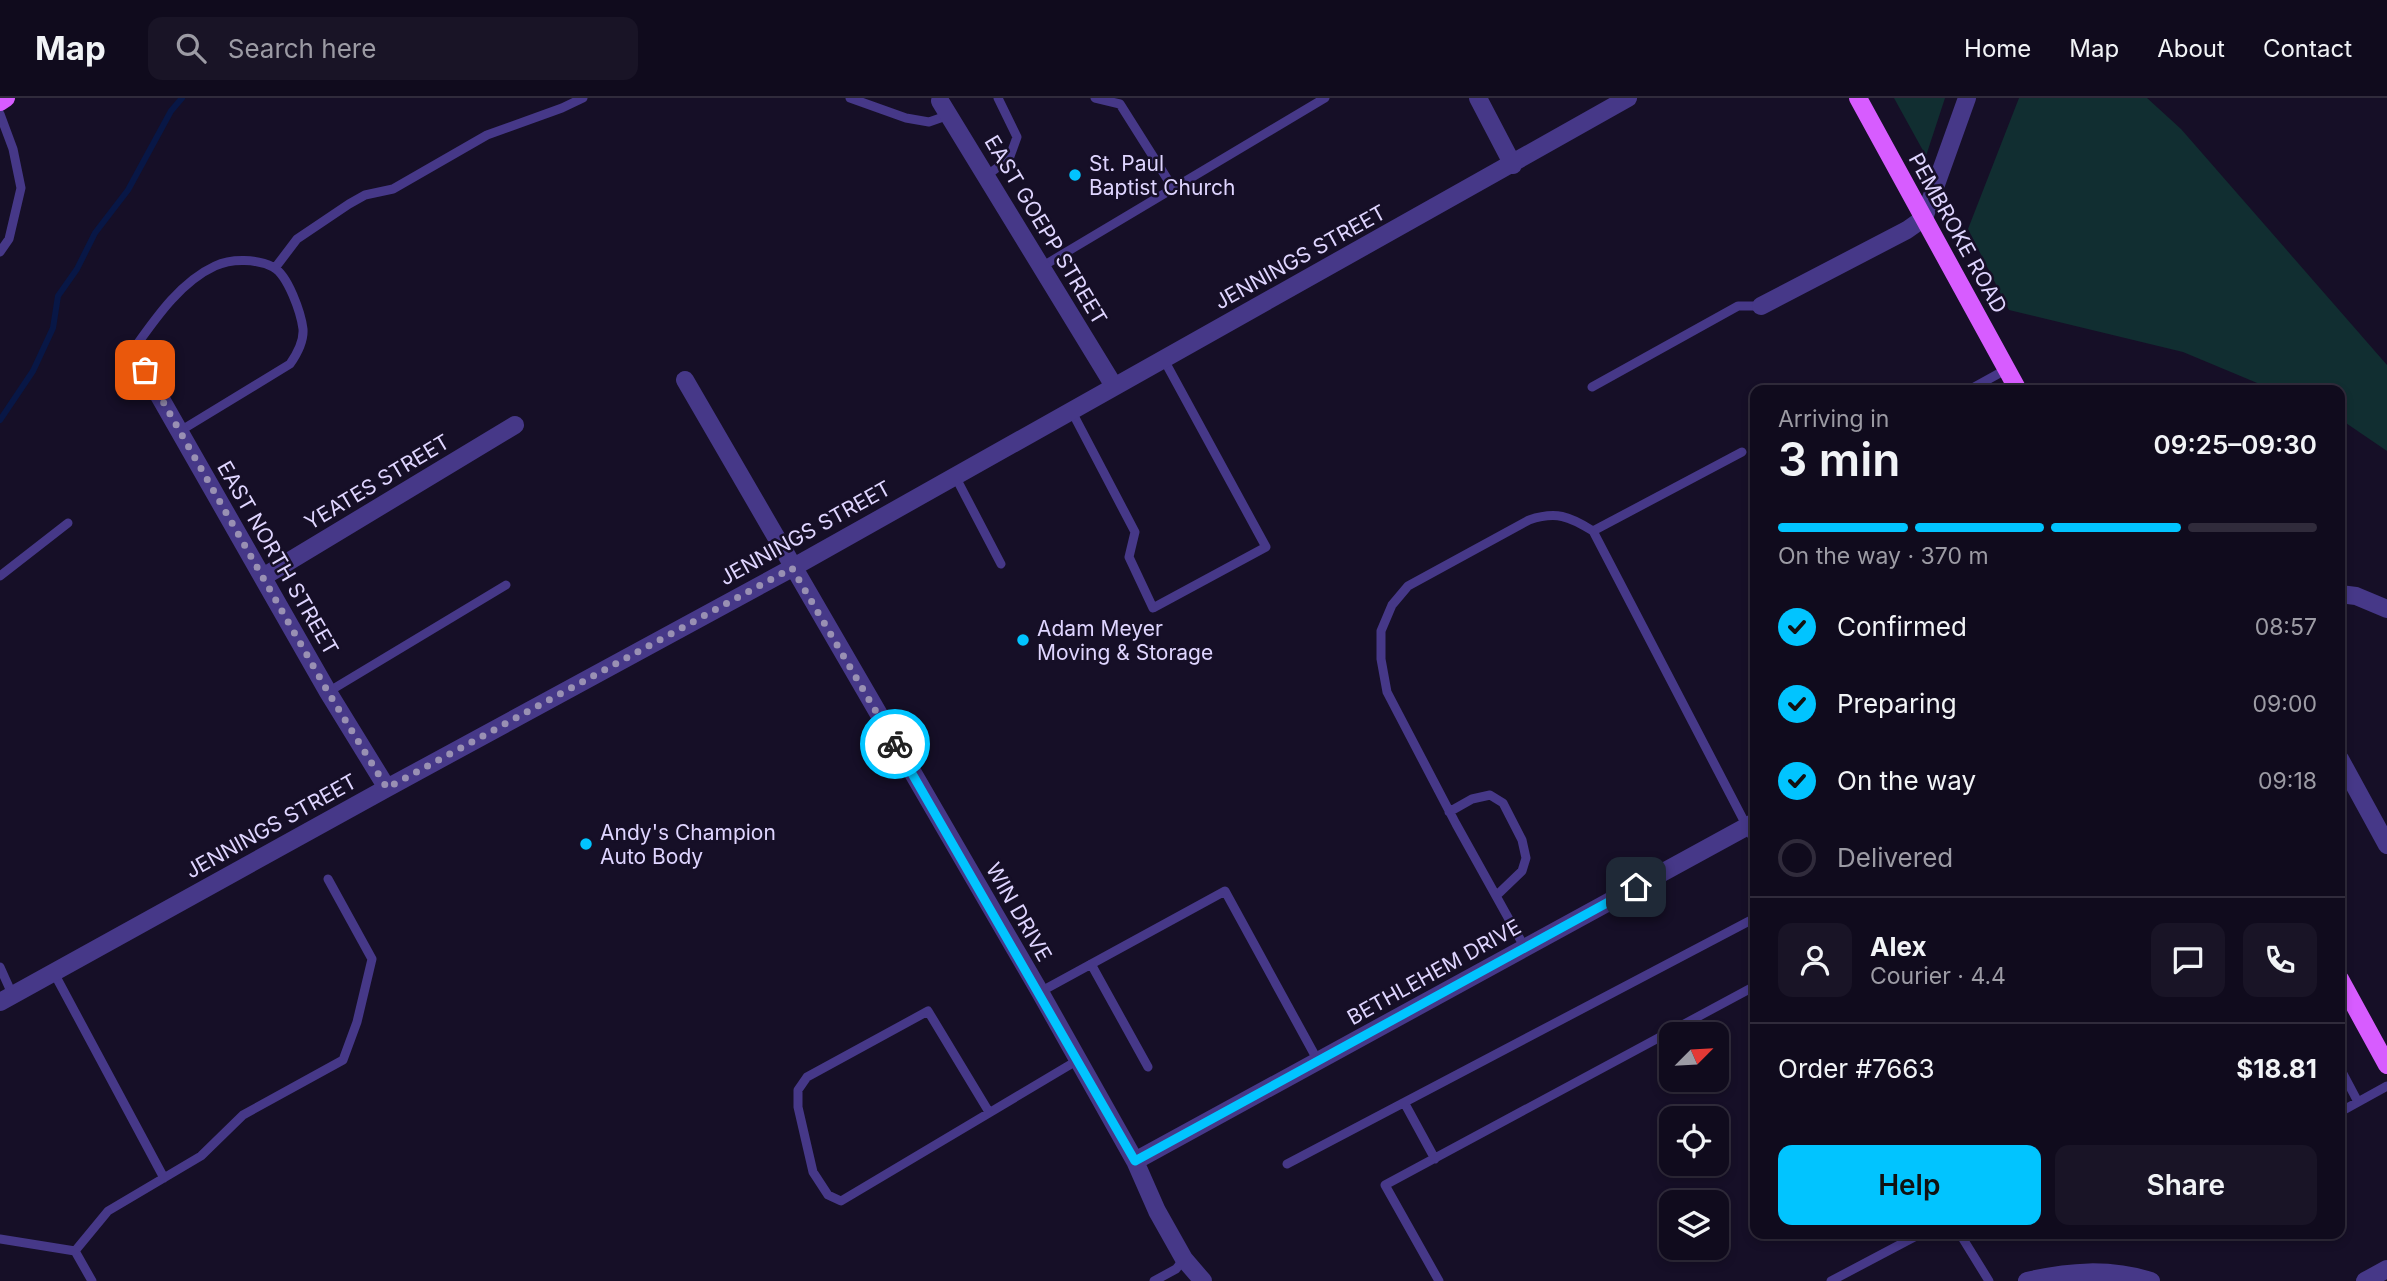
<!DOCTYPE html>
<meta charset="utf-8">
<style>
:root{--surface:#100b1d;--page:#191426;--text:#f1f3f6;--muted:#9c9ba4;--line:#302b3b;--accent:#01c4ff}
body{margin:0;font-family:Inter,sans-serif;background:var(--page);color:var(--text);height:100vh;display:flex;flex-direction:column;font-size:26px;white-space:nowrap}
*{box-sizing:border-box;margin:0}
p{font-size:23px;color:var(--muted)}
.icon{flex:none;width:38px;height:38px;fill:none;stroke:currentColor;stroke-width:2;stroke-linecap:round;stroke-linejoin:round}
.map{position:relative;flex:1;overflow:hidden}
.drawer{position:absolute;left:1750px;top:287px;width:595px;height:854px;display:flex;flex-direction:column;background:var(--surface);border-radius:14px;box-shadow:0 4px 10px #0003,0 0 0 2px var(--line)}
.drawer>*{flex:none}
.needle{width:46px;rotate:66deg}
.fabs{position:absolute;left:1659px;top:924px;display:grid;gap:14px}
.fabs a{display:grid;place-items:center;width:70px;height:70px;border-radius:14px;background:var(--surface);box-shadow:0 4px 10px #0003,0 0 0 2px var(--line);font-size:35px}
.pin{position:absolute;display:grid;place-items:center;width:60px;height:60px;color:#fff;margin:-30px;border-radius:14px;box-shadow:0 4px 10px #0006}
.courier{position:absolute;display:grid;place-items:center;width:70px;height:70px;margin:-35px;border:5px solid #01c4ff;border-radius:50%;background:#fff;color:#222;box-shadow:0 2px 9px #0007}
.overview em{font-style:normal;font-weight:600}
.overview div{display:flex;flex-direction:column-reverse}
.overview{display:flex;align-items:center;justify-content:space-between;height:119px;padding:0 28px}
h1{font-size:46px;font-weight:600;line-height:52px}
.bar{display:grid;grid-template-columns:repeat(4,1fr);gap:10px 7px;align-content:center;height:84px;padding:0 28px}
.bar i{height:9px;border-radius:5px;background:var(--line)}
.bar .on{background:var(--accent)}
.bar p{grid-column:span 4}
.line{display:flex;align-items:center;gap:18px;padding:0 28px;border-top:2px solid var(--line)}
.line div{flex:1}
.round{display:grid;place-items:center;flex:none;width:74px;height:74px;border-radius:14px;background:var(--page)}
ol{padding:0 28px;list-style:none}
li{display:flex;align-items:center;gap:21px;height:77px}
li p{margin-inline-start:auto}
li .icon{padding:7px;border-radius:50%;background:var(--accent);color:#111;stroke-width:4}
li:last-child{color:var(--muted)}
li i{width:38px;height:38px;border:4px solid var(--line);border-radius:50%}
.primary-button{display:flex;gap:14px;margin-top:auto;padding:14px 28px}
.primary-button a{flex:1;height:80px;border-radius:14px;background:var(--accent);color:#111;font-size:28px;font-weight:600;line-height:80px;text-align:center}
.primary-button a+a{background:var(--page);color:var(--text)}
header{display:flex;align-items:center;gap:42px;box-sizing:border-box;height:98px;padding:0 35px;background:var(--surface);border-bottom:2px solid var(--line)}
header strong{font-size:33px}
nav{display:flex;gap:38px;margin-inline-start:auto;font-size:24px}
.search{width:490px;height:63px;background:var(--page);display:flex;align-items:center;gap:18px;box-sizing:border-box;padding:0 24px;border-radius:14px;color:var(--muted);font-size:26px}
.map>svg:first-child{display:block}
.green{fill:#112e31}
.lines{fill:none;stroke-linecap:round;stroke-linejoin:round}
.stream{stroke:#081746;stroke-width:6}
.service{stroke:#463888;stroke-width:9}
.minor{stroke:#463888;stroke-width:18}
.tertiary{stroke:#463888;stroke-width:18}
.primary{stroke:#d75cff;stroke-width:18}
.done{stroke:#9990b3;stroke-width:7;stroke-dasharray:0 12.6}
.route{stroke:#01c4ff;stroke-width:9}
.poi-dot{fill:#01c4ff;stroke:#160f27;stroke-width:2.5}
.labels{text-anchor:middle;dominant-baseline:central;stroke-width:5;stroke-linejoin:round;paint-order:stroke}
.poi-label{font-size:21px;fill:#dfd5ff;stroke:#160f27;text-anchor:start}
.street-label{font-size:21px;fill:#dfd5ff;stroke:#160f27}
</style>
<header>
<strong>Map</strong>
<div class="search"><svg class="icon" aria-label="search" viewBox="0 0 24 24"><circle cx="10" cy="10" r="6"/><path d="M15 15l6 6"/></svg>Search here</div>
<nav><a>Home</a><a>Map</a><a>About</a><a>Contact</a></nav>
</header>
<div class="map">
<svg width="2387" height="1183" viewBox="0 0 2387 1183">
<rect width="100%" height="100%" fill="#160f27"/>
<path class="green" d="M1894,0H1945L1926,58Z
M2019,0H2147L2181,31L2387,267V353L2340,321V292H2274L2183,254L2009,212L1968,131Z"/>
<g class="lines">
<path class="stream" d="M0,322L33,273L53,230L58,198L77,171L95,135L128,92L171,13L182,0"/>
<path class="service" d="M850,0L906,20L929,24L949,17
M1095,0L1120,6L1173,90
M0,16L13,51L21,90L9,141L0,154
M986,78L1009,61L1017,39L998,0
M1043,168L1325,0
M275,170L297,141L349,106L365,97L393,91L487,37L562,10L583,0
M133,252C155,221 180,184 215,168C232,160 257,161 273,169C288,177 301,215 303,231C304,244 297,256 290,266L180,333
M1592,289L1738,208H1761
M1969,292L2007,271
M1071,312L1135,434L1129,459L1153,510L1266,449L1163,260
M1742,354L1593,433L1755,744
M955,378L1001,466
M0,478L68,425
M328,594L506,487
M1449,714L1472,701L1490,697L1503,705L1522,742L1526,760L1522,773L1496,798
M1525,850L1456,726L1387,594L1381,561V533L1392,507L1408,488L1529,422C1556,413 1569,418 1593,433
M1091,866L1148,969
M0,869L13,898
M54,875L164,1080
M1040,894L1225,793L1318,963
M2340,970L2358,1004
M1405,1006L1435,1061
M989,1014L928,913L807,979L798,992V1009L813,1074L828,1097L841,1103L1078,962
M2340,1014L2387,988
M1287,1066L1755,820
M1960,1136L1989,1183
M0,1141L75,1153
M75,1153L108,1113L201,1058L243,1017L343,962L357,924L372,861L328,781
M75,1153L92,1183
M1154,1183L1176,1171L1184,1161
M1439,1183L1385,1087L1755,888
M1831,1183L1920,1136"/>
<path class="minor" d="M1478,0L1513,67
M940,3L1114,288
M1761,208L1907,132L1924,120
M133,252L328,594L387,690
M685,282L1040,894L1135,1063L1157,1113L1184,1161L1203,1183
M263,479L515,327
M2340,496L2356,498L2387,511
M2340,661L2387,747
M0,904L387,690L792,470L1628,0
M1135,1063L1755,724
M2027,1183C2069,1173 2109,1170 2151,1183
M2365,1183L2387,1171"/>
<path class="tertiary" d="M1924,120L1967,0"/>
<path class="primary" d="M1858,0L2018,292
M0,4L6,0
M2340,881L2387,967"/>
</g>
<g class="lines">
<path class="done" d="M145,272L328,594L387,690L792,470L895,646"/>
<path class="route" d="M895,646L1135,1063L1636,789"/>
</g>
<g class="poi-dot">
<circle cx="1075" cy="77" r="7"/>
<circle cx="1023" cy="542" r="7"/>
<circle cx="586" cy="746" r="7"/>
</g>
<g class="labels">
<g class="poi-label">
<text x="1089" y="65">St. Paul<tspan x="1089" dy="24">Baptist Church</tspan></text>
<text x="1037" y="530">Adam Meyer<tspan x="1037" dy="24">Moving &amp; Storage</tspan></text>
<text x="600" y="734">Andy's Champion<tspan x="600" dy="24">Auto Body</tspan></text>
</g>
<g class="street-label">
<text transform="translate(1046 132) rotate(59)">EAST GOEPP STREET</text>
<text transform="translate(1958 135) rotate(61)">PEMBROKE ROAD</text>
<text transform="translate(1300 159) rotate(-29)">JENNINGS STREET</text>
<text transform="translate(377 384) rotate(-31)">YEATES STREET</text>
<text transform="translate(805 435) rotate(-29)">JENNINGS STREET</text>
<text transform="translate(278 460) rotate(60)">EAST NORTH STREET</text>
<text transform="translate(271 728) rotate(-29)">JENNINGS STREET</text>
<text transform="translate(1019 814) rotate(60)">WIN DRIVE</text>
<text transform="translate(1434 874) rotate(-29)">BETHLEHEM DRIVE</text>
</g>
</g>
</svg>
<div class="fabs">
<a><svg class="needle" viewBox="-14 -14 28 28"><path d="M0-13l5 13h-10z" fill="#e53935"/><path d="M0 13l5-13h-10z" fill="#9c9ba4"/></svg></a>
<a><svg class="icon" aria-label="locate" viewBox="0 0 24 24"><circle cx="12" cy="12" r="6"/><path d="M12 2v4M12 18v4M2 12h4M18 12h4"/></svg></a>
<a><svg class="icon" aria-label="layers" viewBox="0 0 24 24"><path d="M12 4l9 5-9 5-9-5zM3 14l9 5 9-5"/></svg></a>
</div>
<div class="pin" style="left:145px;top:272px;background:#ea580c"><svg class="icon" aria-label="bag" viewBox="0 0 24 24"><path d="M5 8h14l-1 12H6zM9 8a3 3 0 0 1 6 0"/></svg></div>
<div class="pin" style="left:1636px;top:789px;background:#1f2937"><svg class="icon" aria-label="home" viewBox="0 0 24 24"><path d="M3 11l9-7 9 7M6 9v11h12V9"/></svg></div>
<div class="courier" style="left:895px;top:646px"><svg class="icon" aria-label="bike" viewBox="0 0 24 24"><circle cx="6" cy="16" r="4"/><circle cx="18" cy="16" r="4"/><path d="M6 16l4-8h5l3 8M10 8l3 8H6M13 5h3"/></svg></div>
<section class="drawer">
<div class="overview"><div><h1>3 min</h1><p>Arriving in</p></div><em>09:25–09:30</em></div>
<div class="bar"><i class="on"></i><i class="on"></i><i class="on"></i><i></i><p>On the way · 370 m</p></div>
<ol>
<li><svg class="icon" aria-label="check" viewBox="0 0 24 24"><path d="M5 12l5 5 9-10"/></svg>Confirmed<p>08:57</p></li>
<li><svg class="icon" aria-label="check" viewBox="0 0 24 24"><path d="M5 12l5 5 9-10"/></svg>Preparing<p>09:00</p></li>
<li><svg class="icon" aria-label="check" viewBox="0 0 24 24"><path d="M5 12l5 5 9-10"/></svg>On the way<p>09:18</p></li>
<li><i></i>Delivered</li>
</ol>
<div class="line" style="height:126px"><a class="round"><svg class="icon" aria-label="person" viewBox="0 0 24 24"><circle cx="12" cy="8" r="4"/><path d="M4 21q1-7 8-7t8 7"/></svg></a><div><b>Alex</b><p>Courier · 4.4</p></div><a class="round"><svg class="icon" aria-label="chat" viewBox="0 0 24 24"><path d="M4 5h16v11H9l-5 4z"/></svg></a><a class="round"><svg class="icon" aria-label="phone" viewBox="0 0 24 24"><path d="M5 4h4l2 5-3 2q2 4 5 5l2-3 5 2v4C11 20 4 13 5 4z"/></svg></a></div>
<div class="line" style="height:91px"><div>Order #7663</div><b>$18.81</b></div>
<div class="primary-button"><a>Help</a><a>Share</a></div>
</section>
</div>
